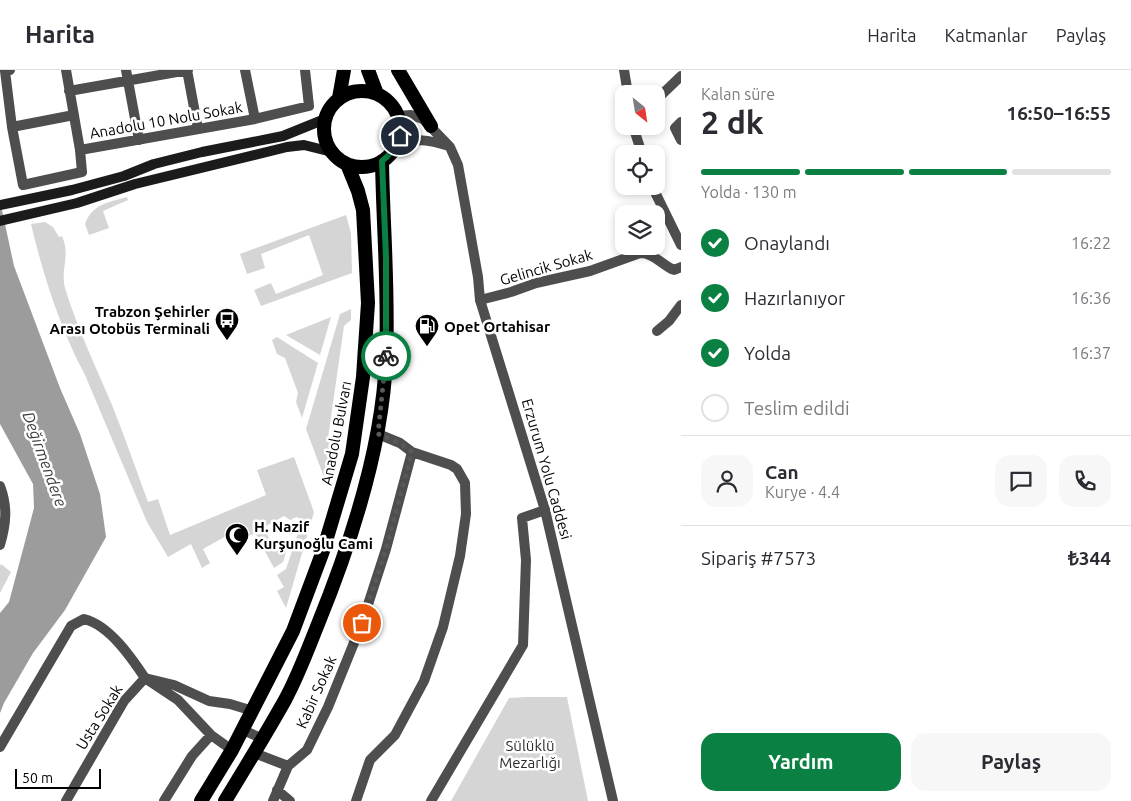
<!DOCTYPE html>
<html lang="tr">
<meta charset="utf-8">
<style>
:root{--surface:#fff;--page:#f7f7f7;--text:#2b2b33;--muted:#7c7c81;--line:#e1e1e2;--accent:#0b8043}
body{margin:0;font-family:Ubuntu,sans-serif;background:var(--page);color:var(--text);height:100vh;display:flex;flex-direction:column;font-size:19px;white-space:nowrap}
*{box-sizing:border-box;margin:0}
p{font-size:16px;color:var(--muted)}
.icon{flex:none;width:28px;height:28px;fill:none;stroke:currentColor;stroke-width:2;stroke-linecap:round;stroke-linejoin:round}
.map{position:relative;flex:1;overflow:hidden}
.drawer{display:flex;flex-direction:column;background:var(--surface);width:450px}
.drawer>*{flex:none}
.needle{width:32px;rotate:150deg}
.fabs{position:absolute;left:615px;top:15px;display:grid;gap:10px}
.fabs a{display:grid;place-items:center;width:50px;height:50px;border-radius:10px;background:var(--surface);box-shadow:0 2px 8px #0003;font-size:25px}
.scale{position:absolute;left:15px;bottom:12px;width:86px;box-sizing:border-box;padding-left:5px;border:2px solid #000;border-top:0;font-size:14px;line-height:18px;white-space:nowrap;color:#000;-webkit-text-stroke:4px #fff;paint-order:stroke}
.pin{position:absolute;display:grid;place-items:center;width:42px;height:42px;color:#fff;margin:-21px;border:2px solid #fff;border-radius:50%;box-shadow:0 1px 5px #0007}
.courier{position:absolute;display:grid;place-items:center;width:50px;height:50px;margin:-25px;border:4px solid #0b8043;border-radius:50%;background:#fff;color:#222;box-shadow:0 1px 6px #0007}
.headline em{font-style:normal;font-weight:700}
.headline div{display:flex;flex-direction:column-reverse}
.headline{display:flex;align-items:center;justify-content:space-between;height:85px;padding:0 20px}
h1{font-size:32px;font-weight:700;line-height:38px}
.bar{display:grid;grid-template-columns:repeat(4,1fr);gap:8px 5px;align-content:center;height:60px;padding:0 20px}
.bar i{height:6px;border-radius:4px;background:var(--line)}
.bar .on{background:var(--accent)}
.bar p{grid-column:span 4}
.line{display:flex;align-items:center;gap:12px;padding:0 20px;border-top:1px solid var(--line)}
.line div{flex:1}
.round{display:grid;place-items:center;flex:none;width:52px;height:52px;border-radius:15px;background:var(--page)}
ol{padding:0 20px;list-style:none}
li{display:flex;align-items:center;gap:15px;height:55px}
li p{margin-inline-start:auto}
li .icon{padding:5px;border-radius:50%;background:var(--accent);color:#fff;stroke-width:4}
li:last-child{color:var(--muted)}
li i{width:28px;height:28px;border:2px solid var(--line);border-radius:50%}
.cta{display:flex;gap:10px;margin-top:auto;padding:10px 20px}
.cta a{flex:1;height:58px;border-radius:15px;background:var(--accent);color:#fff;font-size:20px;font-weight:700;line-height:58px;text-align:center}
.cta a+a{background:var(--page);color:var(--text)}
header{display:flex;align-items:center;gap:30px;box-sizing:border-box;height:70px;padding:0 25px;background:var(--surface);border-bottom:1px solid var(--line)}
header strong{font-size:24px}
nav{display:flex;gap:28px;margin-inline-start:auto;font-size:18px}
main{display:flex;flex:1;min-height:0}
.map>svg:first-child{display:block}
.green{fill:#d5d5d5}
.water{fill:#9c9c9c}
.lines{fill:none;stroke-linecap:round;stroke-linejoin:round}
.minor{stroke:#4e4e4e;stroke-width:10}
.tertiary{stroke:#4e4e4e;stroke-width:10}
.secondary{stroke:#1b1b1b;stroke-width:10}
.trunk{stroke:#000;stroke-width:14}
.done{stroke:#595959;stroke-width:5;stroke-dasharray:0 9}
.route{stroke:#0b8043;stroke-width:6}
.labels{text-anchor:middle;dominant-baseline:central;stroke-width:5;stroke-linejoin:round;paint-order:stroke}
.street-label{font-size:15px;fill:#000;stroke:#fff}
.poi-label{font-size:15px;font-weight:bold;fill:#000;stroke:#fff;text-anchor:start}
.park-label{font-size:15px;fill:#2c2c2c;stroke:#fff}
.water-label{font-size:16px;font-style:italic;fill:#3d3d3d;stroke:#fff}
</style>
<header>
<strong>Harita</strong>
<nav><a>Harita</a><a>Katmanlar</a><a>Paylaş</a></nav>
</header>
<main>
<div class="map">
<svg width="681" height="731" viewBox="0 0 681 731">
<rect width="100%" height="100%" fill="#fff"/>
<path class="green" d="M127,127L128,130L103,141L109,158L89,165L85,154C92,134 109,132 127,127Z
M346,145L351,163L352,203L261,236L254,220L271,213L276,224L323,205L309,165L261,184L265,198L247,204L240,184Z
M45,152L53,157L59,167L62,166C71,187 60,198 65,218C77,258 96,297 112,335C125,367 136,400 148,432L158,429L170,465L266,425L257,400L294,387L314,442L286,538L277,521L284,517L277,505L286,499L302,451L297,447L290,450L284,446L264,457L271,473L279,470L289,473L283,492L274,498L255,463L249,466L244,456L203,479L210,493L202,498L191,474L168,487L147,452L85,305C60,258 43,205 31,154Z
M351,239V250L344,256L328,368L332,379L325,410L306,359L340,244Z
M331,247L320,285L286,265Z
M277,267L318,293L302,348L296,332L298,323L285,288L277,284L272,270Z
M1,494L11,502L0,523V496Z
M526,627H567L588,731H451L509,628Z"/>
<path class="water" d="M0,131L14,196L60,318L80,364L100,424L106,467L65,540L33,583L4,633L0,643V543L9,532L34,438L33,414L0,354Z"/>
<g class="lines">
<path class="minor" d="M10,0L5,1L12,57L23,115L82,102L80,80L66,0
M126,0L139,70
M187,0L198,59
M245,0L255,49
M624,0L628,24
M69,21L188,0
M656,30L681,6
M681,52L675,58L681,70
M633,56L642,84
M12,57L74,45
M80,80L255,49L309,36L305,0
M652,116L681,175
M480,230L511,222L536,213L590,201L640,183C654,183 662,195 674,200L681,197
M657,261L669,251L681,235
M243,660L263,669
M0,677L71,556L84,549C109,555 131,587 145,608L174,615L209,631L230,634L253,641
M254,683L288,696L273,731
M288,696L307,680L328,637L362,553L386,479L412,382
M277,720L290,731
M66,731L124,631L145,608L178,630L211,665L232,680
M164,731L192,686L211,665
M356,731L370,690L395,665L424,611L443,557L460,486L466,444L465,413L457,399L451,395L412,382L400,373L378,364
M431,731L523,575L526,490L522,448L545,440"/>
<path class="tertiary" d="M398,46L411,45L423,49L450,77L458,95L478,207L480,230L545,440L613,731
M396,76C416,67 429,70 449,76
M0,416C8,437 6,454 0,475"/>
<path class="secondary" d="M0,135L72,120L124,106L154,94L202,82L283,66L325,49
M0,151L77,133L135,114L287,77L304,75L332,82"/>
<path class="trunk" d="M368,0L377,24
M398,0L431,56
M324 59a38 38 0 1 1 76 0a38 38 0 1 1-76 0Z
M339,28L344,0
M201,731L232,680L293,561L323,481L352,384L363,307L368,233L363,140L358,121L347,94
M225,731C245,698 266,664 285,630C298,606 308,579 318,554C351,473 383,375 386,288C389,222 383,156 382,91"/>
</g>
<g class="lines">
<path class="done" d="M362,553L386,479L412,382L400,373L378,364L386,286"/>
<path class="route" d="M386,286V187L382,91C391,84 396,77 400,66"/>
</g>
<defs>
<symbol id="bus-pin" viewBox="-11 -11 22 30"><path d="M0 17L-7.5 6A9.5 9.5 0 1 1 7.5 6Z" fill="#000" stroke="#fff"/><path d="M-5-6H5V4H4V6H2V4H-2V6H-4V4H-5ZM-3.5-4V0h7V-4ZM-3.5 1.2v1.5H-2V1.2ZM2 1.2v1.5H3.5V1.2Z" fill="#fff"/></symbol>
<symbol id="fuel-pin" viewBox="-11 -11 22 30"><path d="M0 17L-7.5 6A9.5 9.5 0 1 1 7.5 6Z" fill="#000" stroke="#fff"/><path d="M-5.5-6h7V0h2V4h1.3V-2.5L3-4.5l.8-.8L6-3V5H2.5V1h-1V6h-7ZM-4.2-4.7v3.2H.2V-4.7Z" fill="#fff"/></symbol>
<symbol id="mosque-pin" viewBox="-11 -11 22 30"><path d="M0 17L-7.5 6A9.5 9.5 0 1 1 7.5 6Z" fill="#000" stroke="#fff"/><path d="M3.5-4.9A6 6 0 1 0 3.5 4.9A5 5 0 1 1 3.5-4.9Z" fill="#fff"/></symbol>
</defs>
<g fill-rule="evenodd">
<use href="#bus-pin" x="213" y="236" width="28" height="38"/>
<use href="#fuel-pin" x="413" y="242" width="28" height="38"/>
<use href="#mosque-pin" x="223" y="451" width="28" height="38"/>
</g>
<g class="labels">
<g class="street-label">
<text transform="translate(166 50) rotate(-10)">Anadolu 10 Nolu Sokak</text>
<text transform="translate(546 197) rotate(-16)">Gelincik Sokak</text>
<text transform="translate(336 363) rotate(-79)">Anadolu Bulvarı</text>
<text transform="translate(547 399) rotate(74)">Erzurum Yolu Caddesi</text>
<text transform="translate(316 622) rotate(-66)">Kabir Sokak</text>
<text transform="translate(99 647) rotate(-58)">Usta Sokak</text>
</g>
<g class="poi-label">
<text x="210" y="241" text-anchor="end">Trabzon Şehirler<tspan x="210" dy="17">Arası Otobüs Terminali</tspan></text>
<text x="444" y="256">Opet Ortahisar</text>
<text x="254" y="456">H. Nazif<tspan x="254" dy="17">Kurşunoğlu Cami</tspan></text>
</g>
<g class="park-label">
<text x="530" y="675">Sülüklü<tspan x="530" dy="17">Mezarlığı</tspan></text>
</g>
<g class="water-label">
<text transform="translate(45 389) rotate(70)">Değirmendere</text>
</g>
</g>
</svg>
<div class="fabs">
<a><svg class="needle" viewBox="-14 -14 28 28"><path d="M0-13l5 13h-10z" fill="#e53935"/><path d="M0 13l5-13h-10z" fill="#7c7c81"/></svg></a>
<a><svg class="icon" aria-label="locate" viewBox="0 0 24 24"><circle cx="12" cy="12" r="6"/><path d="M12 2v4M12 18v4M2 12h4M18 12h4"/></svg></a>
<a><svg class="icon" aria-label="layers" viewBox="0 0 24 24"><path d="M12 4l9 5-9 5-9-5zM3 14l9 5 9-5"/></svg></a>
</div>
<div class="scale">50 m</div>
<div class="pin" style="left:362px;top:553px;background:#ea580c"><svg class="icon" aria-label="bag" viewBox="0 0 24 24"><path d="M5 8h14l-1 12H6zM9 8a3 3 0 0 1 6 0"/></svg></div>
<div class="pin" style="left:400px;top:66px;background:#1f2937"><svg class="icon" aria-label="home" viewBox="0 0 24 24"><path d="M3 11l9-7 9 7M6 9v11h12V9"/></svg></div>
<div class="courier" style="left:386px;top:286px"><svg class="icon" aria-label="bike" viewBox="0 0 24 24"><circle cx="6" cy="16" r="4"/><circle cx="18" cy="16" r="4"/><path d="M6 16l4-8h5l3 8M10 8l3 8H6M13 5h3"/></svg></div>
</div>
<section class="drawer">
<div class="headline"><div><h1>2 dk</h1><p>Kalan süre</p></div><em>16:50–16:55</em></div>
<div class="bar"><i class="on"></i><i class="on"></i><i class="on"></i><i></i><p>Yolda · 130 m</p></div>
<ol>
<li><svg class="icon" aria-label="check" viewBox="0 0 24 24"><path d="M5 12l5 5 9-10"/></svg>Onaylandı<p>16:22</p></li>
<li><svg class="icon" aria-label="check" viewBox="0 0 24 24"><path d="M5 12l5 5 9-10"/></svg>Hazırlanıyor<p>16:36</p></li>
<li><svg class="icon" aria-label="check" viewBox="0 0 24 24"><path d="M5 12l5 5 9-10"/></svg>Yolda<p>16:37</p></li>
<li><i></i>Teslim edildi</li>
</ol>
<div class="line" style="height:90px"><a class="round"><svg class="icon" aria-label="person" viewBox="0 0 24 24"><circle cx="12" cy="8" r="4"/><path d="M4 21q1-7 8-7t8 7"/></svg></a><div><b>Can</b><p>Kurye · 4.4</p></div><a class="round"><svg class="icon" aria-label="chat" viewBox="0 0 24 24"><path d="M4 5h16v11H9l-5 4z"/></svg></a><a class="round"><svg class="icon" aria-label="phone" viewBox="0 0 24 24"><path d="M5 4h4l2 5-3 2q2 4 5 5l2-3 5 2v4C11 20 4 13 5 4z"/></svg></a></div>
<div class="line" style="height:65px"><div>Sipariş #7573</div><b>₺344</b></div>
<div class="cta"><a>Yardım</a><a>Paylaş</a></div>
</section>
</main>
